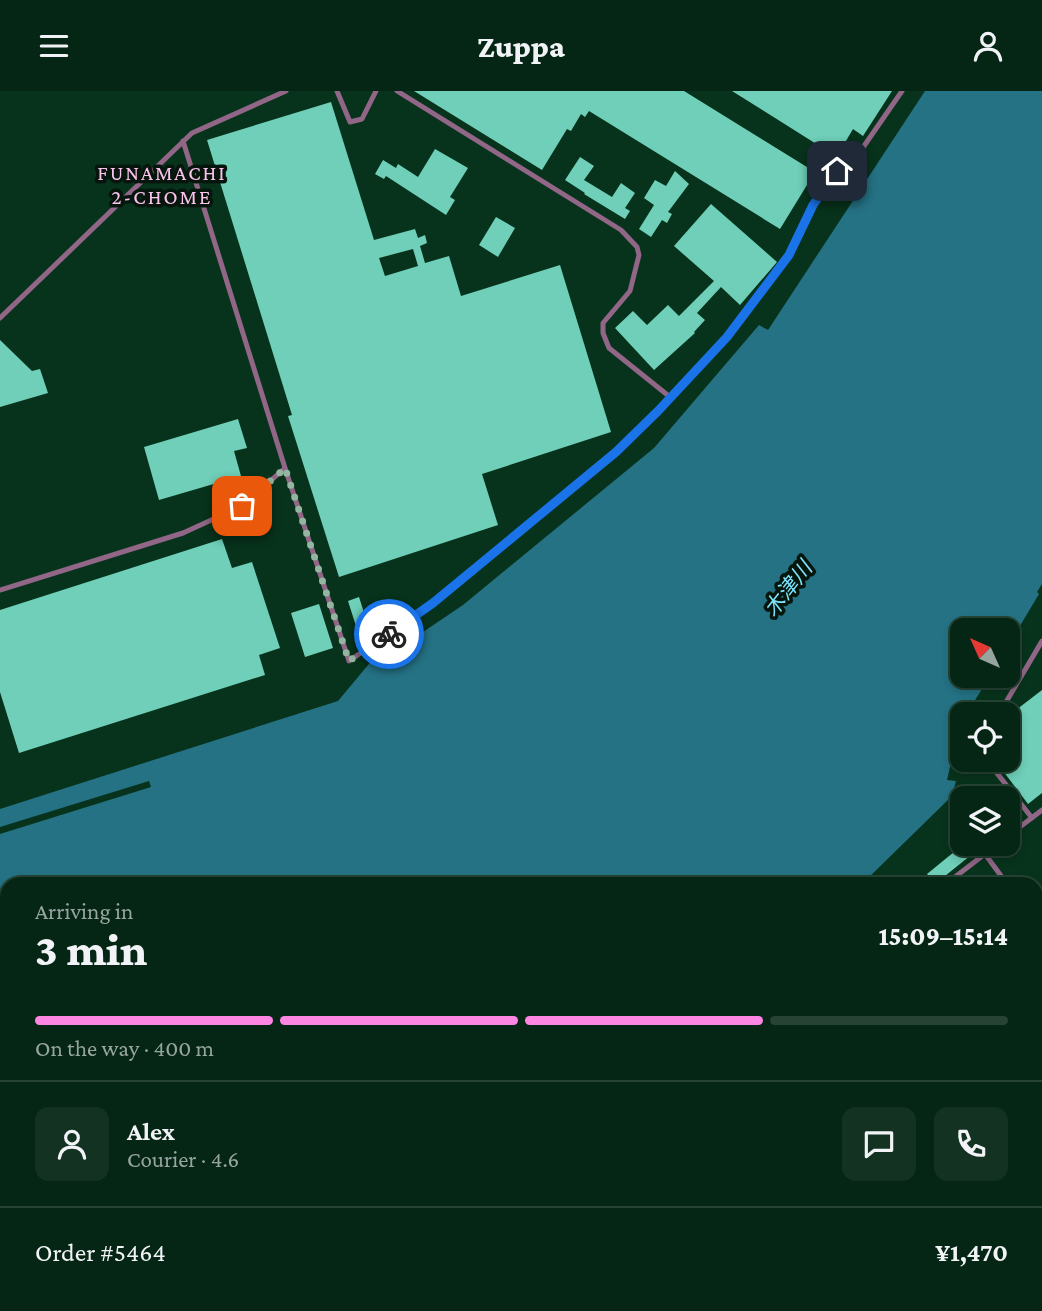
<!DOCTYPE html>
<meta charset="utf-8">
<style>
:root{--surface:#052615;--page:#133222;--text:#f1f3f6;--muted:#97a5a0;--line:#264334;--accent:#fd86e2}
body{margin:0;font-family:"Crimson Pro","Noto Sans JP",serif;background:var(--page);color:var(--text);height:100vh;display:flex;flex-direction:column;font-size:26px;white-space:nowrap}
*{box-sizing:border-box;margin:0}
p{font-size:23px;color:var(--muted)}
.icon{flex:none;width:38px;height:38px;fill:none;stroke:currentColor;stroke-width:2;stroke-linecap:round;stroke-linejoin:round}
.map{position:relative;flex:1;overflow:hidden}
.panel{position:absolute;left:0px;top:786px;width:1043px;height:436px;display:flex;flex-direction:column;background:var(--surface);border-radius:21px 21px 0 0;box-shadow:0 4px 10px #0003,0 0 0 2px var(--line)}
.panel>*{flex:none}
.needle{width:46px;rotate:315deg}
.fabs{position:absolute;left:950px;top:527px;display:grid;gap:14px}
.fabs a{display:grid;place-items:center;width:70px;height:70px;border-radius:14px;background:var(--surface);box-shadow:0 4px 10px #0003,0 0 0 2px var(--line);font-size:35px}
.pin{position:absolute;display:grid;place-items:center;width:60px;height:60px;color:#fff;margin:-30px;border-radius:14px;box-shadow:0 4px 10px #0006}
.courier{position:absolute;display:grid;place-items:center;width:70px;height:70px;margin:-35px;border:5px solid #1a73e8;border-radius:50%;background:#fff;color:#222;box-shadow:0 2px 9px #0007}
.headline em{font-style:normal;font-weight:800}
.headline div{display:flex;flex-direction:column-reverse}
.headline{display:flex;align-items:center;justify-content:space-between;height:119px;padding:0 35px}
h1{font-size:46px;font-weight:800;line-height:52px}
.bar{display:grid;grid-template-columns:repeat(4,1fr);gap:10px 7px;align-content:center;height:84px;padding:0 35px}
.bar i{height:9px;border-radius:5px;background:var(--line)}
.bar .active{background:var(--accent)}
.bar p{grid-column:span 4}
.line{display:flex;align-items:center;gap:18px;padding:0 35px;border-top:2px solid var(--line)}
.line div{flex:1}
.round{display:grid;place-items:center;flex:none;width:74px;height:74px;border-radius:14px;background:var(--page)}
header{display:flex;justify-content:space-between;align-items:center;height:91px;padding:0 35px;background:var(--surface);font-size:32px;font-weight:800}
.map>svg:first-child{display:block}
.water{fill:#247284}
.pier{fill:#07331c}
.building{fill:#6fcfb8;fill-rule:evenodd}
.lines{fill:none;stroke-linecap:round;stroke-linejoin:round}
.service{stroke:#916686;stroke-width:5}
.done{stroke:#96b4a2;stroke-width:7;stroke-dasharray:0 12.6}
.route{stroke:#1a73e8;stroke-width:9}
.labels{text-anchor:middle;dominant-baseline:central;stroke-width:7;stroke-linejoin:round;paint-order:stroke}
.neighbourhood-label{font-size:21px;letter-spacing:2px;fill:#fac4ec;stroke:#06160d}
.water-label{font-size:21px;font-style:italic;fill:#7de4fe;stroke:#06160d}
</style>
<header><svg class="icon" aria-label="menu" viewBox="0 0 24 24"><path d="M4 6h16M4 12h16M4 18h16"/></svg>Zuppa<svg class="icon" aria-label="person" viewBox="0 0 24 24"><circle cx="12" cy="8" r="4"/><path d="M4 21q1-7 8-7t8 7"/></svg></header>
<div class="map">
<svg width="1042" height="1220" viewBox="0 0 1042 1220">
<rect width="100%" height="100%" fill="#07331c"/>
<path class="water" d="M925,0H1042V493L1037,501L1039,503L1008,555V539H962V584L990,585L972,614L969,612L962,624L947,689L956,690L952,705L862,793H7V1214L277,1215L267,1220H0V718L338,610L373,568H383L463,514L654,357L759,234L768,239Z"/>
<path class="pier" d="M149,690L151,696L0,743V736Z"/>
<path class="building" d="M414,0H684L815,81L780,138L589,20L585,26L581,23L571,40L567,38L542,79Z
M732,0H892L863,45L853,38L843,55L835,51L829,61Z
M331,11L374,149L415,138L418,147L425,144L427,152L420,155L425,172L449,165L461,205L560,174L611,341L482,383L498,434L339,486L288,325L292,324L207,49ZM413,158L418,175L385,185L379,167Z
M435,58L468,77L450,106L455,109L446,124L386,85L384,88L375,83L383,69L396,77L398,73L418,86Z
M580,66L594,75L584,89L612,106L621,92L635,102L625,117L630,120L625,128L584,103L585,102L565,89Z
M675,80L689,93L668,121L672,123L667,132L662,129L651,146L639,138L654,114L644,107L655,89L666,95Z
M711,113L777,171L740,214L721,196L697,222L705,229L694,241L695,242L654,279L615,237L633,220L647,234L668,214L679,225L714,190L674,155Z
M496,126L515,137L498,166L479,154Z
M0,249L32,280L40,278L48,302L0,316Z
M238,328L247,357L234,360L241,385L159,409L144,356Z
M222,448L232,477L252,471L280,557L259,564L265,584L19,662L0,601V519Z
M359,506L367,531L356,535L348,510Z
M319,513L333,557L305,566L291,522Z
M1042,599V702L1028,713L994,668H1008V640L1013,636L1008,625Z
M965,752H986L935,793L927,783Z"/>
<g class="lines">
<path class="service" d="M337,0L350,31L362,28L376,0
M397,0L621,139L637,156L639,164L630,200L603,232V242L609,257L670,306
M183,50L285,377L349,570L433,512L616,361L658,320L727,246L789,164L813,114L837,80L855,68L902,0
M0,227L192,42L286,0
M0,499L183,442L242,415L285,377
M999,623L1042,550
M989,668V672L1032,727
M1008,745L1042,719
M985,763L1007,793
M946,793L999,752
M1036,830L1042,838
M775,1214L778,1220
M797,1220L807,1214"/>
</g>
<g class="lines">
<path class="done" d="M242,415L285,377L349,570L389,543"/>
<path class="route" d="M389,543L433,512L616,361L658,320L727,246L789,164L813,114L837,80"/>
</g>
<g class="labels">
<g class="neighbourhood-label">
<text x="162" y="82">FUNAMACHI<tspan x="162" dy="24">2-CHOME</tspan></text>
</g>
<g class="water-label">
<text transform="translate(788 498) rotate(-52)">木津川</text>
</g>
</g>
</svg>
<div class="fabs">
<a><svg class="needle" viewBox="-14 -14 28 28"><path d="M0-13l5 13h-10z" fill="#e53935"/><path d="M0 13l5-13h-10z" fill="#97a5a0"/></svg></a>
<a><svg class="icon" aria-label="locate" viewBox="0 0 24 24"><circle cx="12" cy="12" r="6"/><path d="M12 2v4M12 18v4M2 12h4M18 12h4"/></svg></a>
<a><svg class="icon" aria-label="layers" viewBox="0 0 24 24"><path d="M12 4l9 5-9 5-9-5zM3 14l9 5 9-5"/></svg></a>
</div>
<div class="pin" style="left:242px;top:415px;background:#ea580c"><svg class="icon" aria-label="bag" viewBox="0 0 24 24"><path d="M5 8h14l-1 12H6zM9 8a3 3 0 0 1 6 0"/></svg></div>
<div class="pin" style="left:837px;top:80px;background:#1f2937"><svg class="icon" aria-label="home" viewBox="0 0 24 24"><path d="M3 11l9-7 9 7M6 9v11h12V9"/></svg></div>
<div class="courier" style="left:389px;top:543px"><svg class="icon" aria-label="bike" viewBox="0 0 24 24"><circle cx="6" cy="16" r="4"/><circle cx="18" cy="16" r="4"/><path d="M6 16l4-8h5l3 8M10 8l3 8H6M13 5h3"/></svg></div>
<section class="panel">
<div class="headline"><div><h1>3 min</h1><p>Arriving in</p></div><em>15:09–15:14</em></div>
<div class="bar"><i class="active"></i><i class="active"></i><i class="active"></i><i></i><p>On the way · 400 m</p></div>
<div class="line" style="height:126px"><a class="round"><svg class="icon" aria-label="person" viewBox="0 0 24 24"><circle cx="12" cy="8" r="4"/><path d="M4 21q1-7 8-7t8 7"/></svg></a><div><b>Alex</b><p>Courier · 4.6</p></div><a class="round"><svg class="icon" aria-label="chat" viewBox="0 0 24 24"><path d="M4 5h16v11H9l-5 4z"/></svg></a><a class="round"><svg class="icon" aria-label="phone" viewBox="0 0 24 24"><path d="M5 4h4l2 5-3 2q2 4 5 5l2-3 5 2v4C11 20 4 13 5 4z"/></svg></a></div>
<div class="line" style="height:91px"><div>Order #5464</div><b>¥1,470</b></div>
</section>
</div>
